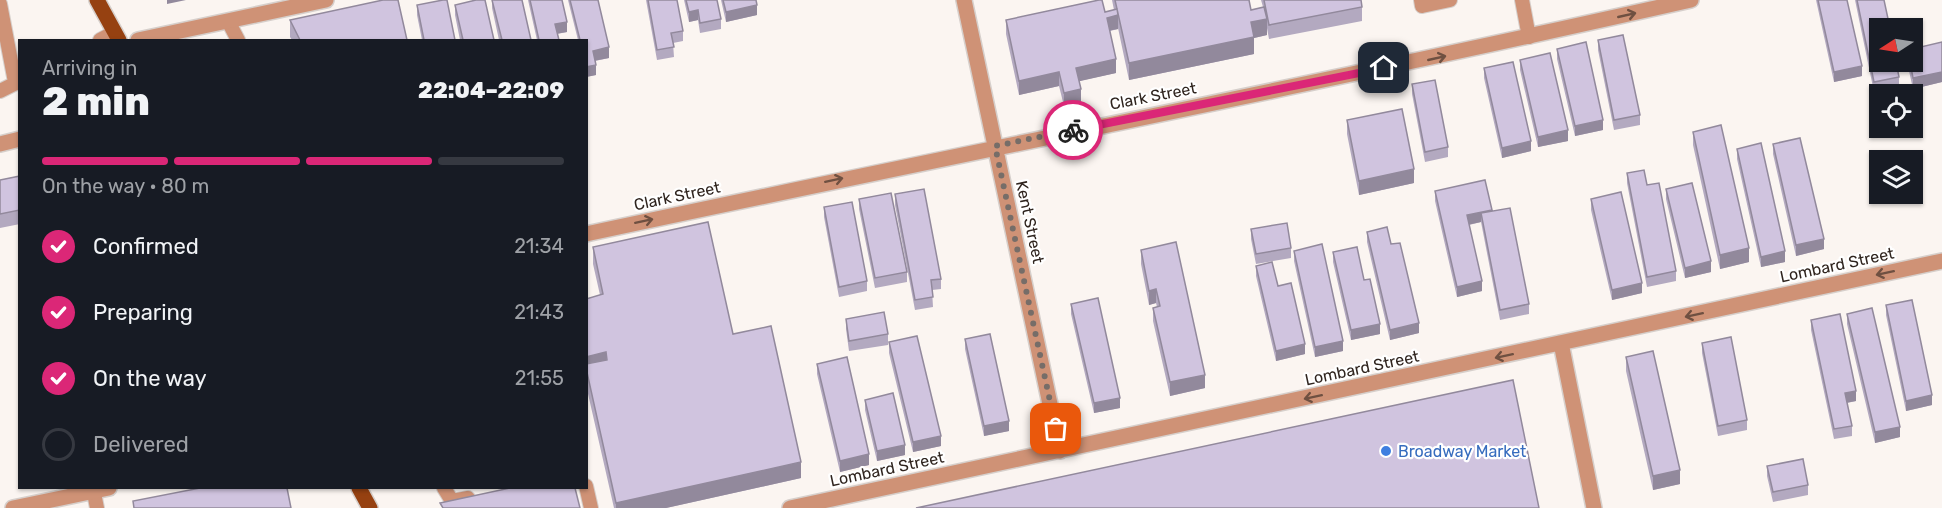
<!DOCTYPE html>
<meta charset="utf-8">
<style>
:root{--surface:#171b24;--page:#20242c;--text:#f1f3f6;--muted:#9ea1a6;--line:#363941;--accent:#db2777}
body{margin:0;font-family:Rubik,sans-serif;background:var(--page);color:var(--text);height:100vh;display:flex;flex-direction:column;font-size:22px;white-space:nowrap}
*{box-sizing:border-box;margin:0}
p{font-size:20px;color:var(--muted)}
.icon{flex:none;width:33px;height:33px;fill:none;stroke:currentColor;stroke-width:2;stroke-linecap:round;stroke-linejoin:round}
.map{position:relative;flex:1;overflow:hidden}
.side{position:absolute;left:18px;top:39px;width:570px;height:450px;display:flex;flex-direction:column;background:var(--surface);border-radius:0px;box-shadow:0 2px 4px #0004}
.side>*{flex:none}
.needle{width:39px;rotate:258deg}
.tools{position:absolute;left:1869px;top:18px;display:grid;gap:12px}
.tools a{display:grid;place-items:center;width:54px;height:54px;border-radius:0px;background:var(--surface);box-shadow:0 2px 4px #0004;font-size:30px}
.pin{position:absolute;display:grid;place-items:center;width:51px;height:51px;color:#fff;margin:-26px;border-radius:12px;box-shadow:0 3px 9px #0006}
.courier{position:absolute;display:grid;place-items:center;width:60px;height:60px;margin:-30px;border:4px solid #db2777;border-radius:50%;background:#fff;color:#222;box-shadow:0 2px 8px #0007}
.summary em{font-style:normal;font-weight:800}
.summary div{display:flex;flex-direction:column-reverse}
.summary{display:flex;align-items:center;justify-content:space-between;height:102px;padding:0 24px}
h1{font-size:39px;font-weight:800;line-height:45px}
.bar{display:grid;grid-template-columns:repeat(4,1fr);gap:9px 6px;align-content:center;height:72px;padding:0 24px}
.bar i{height:8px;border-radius:4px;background:var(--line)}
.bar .on{background:var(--accent)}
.bar p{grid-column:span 4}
ol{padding:0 24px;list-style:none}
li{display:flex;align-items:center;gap:18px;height:66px}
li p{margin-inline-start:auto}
li .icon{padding:6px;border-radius:50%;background:var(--accent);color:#fff;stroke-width:4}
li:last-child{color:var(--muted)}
li i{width:33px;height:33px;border:3px solid var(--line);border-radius:50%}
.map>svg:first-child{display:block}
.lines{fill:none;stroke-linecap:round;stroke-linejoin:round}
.service-casing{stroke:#d6cfcb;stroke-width:16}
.minor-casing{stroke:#d6cfcb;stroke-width:18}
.primary-casing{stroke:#d6cfcb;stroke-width:18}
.service{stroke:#cf9276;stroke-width:14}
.minor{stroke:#cf9276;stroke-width:15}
.primary{stroke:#964111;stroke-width:15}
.wall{fill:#b3a9c0}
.shaded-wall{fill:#92899c}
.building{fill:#d0c4df;stroke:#92899c;stroke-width:1.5}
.oneway{stroke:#6f5041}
.done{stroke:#766d68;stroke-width:6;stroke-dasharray:0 10.8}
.route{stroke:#db2777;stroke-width:8}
.shop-dot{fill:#3f7fe0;stroke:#fff;stroke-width:2}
.labels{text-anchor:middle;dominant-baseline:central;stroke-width:4.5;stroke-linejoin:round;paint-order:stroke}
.street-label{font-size:16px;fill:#2f241e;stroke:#fff}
.shop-label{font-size:16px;fill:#366cbe;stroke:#fff;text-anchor:start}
</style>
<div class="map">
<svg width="1942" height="508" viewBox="0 0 1942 508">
<rect width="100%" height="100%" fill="#fbf5f1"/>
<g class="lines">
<defs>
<path id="service" d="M1421,0L1422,6L1450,0
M1522,0L1529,37
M0,4L15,82
M228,21L238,40
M100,40L115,32
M0,91L20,81
M586,486L591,508
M93,488L97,508
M444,488L452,501L468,498"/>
<path id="minor" d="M964,0L1060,451
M138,40L326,0
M0,144L20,139
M586,234C955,155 1324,83 1691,0
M1561,343L1594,508
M13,508L109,488
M790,508L1942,261"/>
<path id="primary" d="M97,0L119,40
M359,488L370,508"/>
</defs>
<use href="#service" class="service-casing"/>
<use href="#minor" class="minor-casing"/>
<use href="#primary" class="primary-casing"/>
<use href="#service" class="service"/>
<use href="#minor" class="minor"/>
<use href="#primary" class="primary"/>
</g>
<path class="wall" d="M492,0H522L531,40H499L492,8Z
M528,0H562L567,32L557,34L559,40H537Z
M568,0H598L609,58L595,61L596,75L586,77V40H578Z
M646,0H677L683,31V41L673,43L674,57L657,60Z
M684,0H717L721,19V29L700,33L698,20L689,22Z
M721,0H756L757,15L726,22Z
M1112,0H1249L1251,10L1263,7L1261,0H1361L1362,7V21L1269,39L1267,28V35L1254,38V54L1129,80L1118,28V29L1110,31L1116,73L1079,81L1081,103L1064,106L1059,86L1019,95L1006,34V20L1105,12L1114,10Z
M1816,0H1847L1862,76L1834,82Z
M1855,0H1884L1899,77V87L1874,92Z
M417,5L455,40H422L417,15Z
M455,5L494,40H460L455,15Z
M290,20L407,40H292L290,37Z
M1598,40L1640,115V125L1614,130L1598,50Z
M1942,42V82L1913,89L1907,62H1912Z
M1557,49L1603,130L1575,136L1557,59Z
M1520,60L1568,141L1538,147L1520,70Z
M1484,68L1531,151L1502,158L1484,78Z
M1412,84L1448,147V157L1425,162L1412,94Z
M1347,120L1414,183L1359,195L1347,134Z
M1693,132L1749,262L1720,269L1693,145Z
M1773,144L1824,249L1796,256L1773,154Z
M1737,149L1785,262L1761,267L1737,159Z
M1627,173L1676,271V281L1647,287L1627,183Z
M20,176V224L0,228V180Z
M1666,189L1711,272L1685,278L1666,199Z
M1435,191L1492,211L1529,304V314L1500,320L1481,222L1469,225L1482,291L1457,297L1435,201Z
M895,194L941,279V289L932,290L933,307L915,310L895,205Z
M859,199L907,272V282L875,288L859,209Z
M1591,199L1642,293L1612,300L1591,210Z
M824,207L867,281V291L839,297L824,217Z
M1251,229L1291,248V258L1256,264L1251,239Z
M1367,232L1391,244L1419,333L1390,340L1367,242Z
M593,247L733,334L801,478L666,508H614L586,385V299L600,295L593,264Z
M1141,250L1205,388L1170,396L1153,321V308L1157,307L1156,303L1149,305L1141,264Z
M1294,251L1343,351L1315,357L1294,261Z
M1333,252L1364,280L1380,334L1351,340L1333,262Z
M1256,266L1278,286L1305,354L1276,361L1256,276Z
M20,285V310L18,299V286Z
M1071,304L1120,408L1094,413L1071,314Z
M1886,305L1932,405L1906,411L1886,315Z
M1847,314L1900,437L1875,443L1847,324Z
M846,319L888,334V345L849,351L846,329Z
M1811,320L1856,401L1847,403L1852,426V436L1834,439L1811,330Z
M965,339L1009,431L984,436L965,349Z
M889,342L941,446L913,452L889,353Z
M1702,343L1747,420V430L1718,436L1702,353Z
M1626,357L1680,484L1653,490L1626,371Z
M817,364L869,465L840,472L817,374Z
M865,400L905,455L877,461L865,410Z
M1767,466L1808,485V495L1773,502L1767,476Z"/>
<path class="shaded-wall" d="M167,0H186L167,4Z
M757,5V15L726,22V12Z
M698,10V20L689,22V12Z
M1118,15V29L1107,31V18Z
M1267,19V35L1254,38V54L1129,80V63L1251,22Z
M567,22V32L555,34V24Z
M609,47V58L593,61V51Z
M1116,59V73L1076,82V68Z
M596,65V75L586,77V67Z
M1862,66V76L1834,82V72Z
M1059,72V86L1019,95V81Z
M1942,72V82L1913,89V78Z
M1081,89V103L1064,106V93Z
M1603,120V130L1575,136V126Z
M1568,130V141L1538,147V137Z
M1531,141V151L1502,158V148Z
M1414,169V183L1359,195V181Z
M1492,210V220L1481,213V222L1467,225V215Z
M1824,239V249L1796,256V245Z
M1749,248V262L1720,269V255Z
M1785,251V262L1761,267V257Z
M1711,261V272L1685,278V268Z
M1482,281V291L1457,297V287Z
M1642,283V293L1612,300V290Z
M1156,289V303L1149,305V291Z
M1419,323V333L1390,340V330Z
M1380,324V334L1351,340V330Z
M1343,341V351L1315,357V347Z
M1305,344V354L1276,361V351Z
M606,352V369L586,368V357Z
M1205,375V388L1170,396V382Z
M1856,391V401L1845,403V393Z
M1932,395V405L1906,411V401Z
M1120,398V408L1094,413V403Z
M1009,421V431L984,436V426Z
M1900,427V437L1875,443V432Z
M941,436V446L913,452V442Z
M905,445V455L877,461V451Z
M869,454V465L840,472V461Z
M801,462V478L666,508H616V503Z
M1680,470V484L1653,490V476Z"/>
<path class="building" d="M383,0H398L407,40H300L290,20Z
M443,0H447L455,40H424L417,5Z
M476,0H485L494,40H463L455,5Z
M492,0H522L531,40H502Z
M530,0H562L567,22L555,24L559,40H539Z
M570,0H598L609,47L593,51L596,65L586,67V40H580Z
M648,0H677L683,31L671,33L674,47L657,50Z
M686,0H717L721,19L700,23L698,10L689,12Z
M723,0H756L757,5L726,12Z
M1099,0H1102L1105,12L1117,9L1118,15L1107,18L1116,59L1076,68L1081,89L1064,93L1059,72L1019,81L1006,20Z
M1115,0H1249L1251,10L1264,7L1267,19L1251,22L1254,37L1129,63Z
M1264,0H1361L1362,7L1269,25Z
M1818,0H1847L1862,66L1834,72Z
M1857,0H1884L1890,28H1880V62H1896L1899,77L1874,82Z
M1623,35L1640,115L1614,120L1598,40Z
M1586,42L1603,120L1575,126L1557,49Z
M1942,42V72L1913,78L1910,62H1912V49Z
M1550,53L1568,130L1538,137L1520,60Z
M1513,62L1531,141L1502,148L1484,68Z
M1435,80L1448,147L1425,152L1412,84Z
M1402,109L1414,169L1359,181L1347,120Z
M1721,125L1749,248L1720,255L1693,132Z
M1800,138L1824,239L1796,245L1773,144Z
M1761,143L1785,251L1761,257L1737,149Z
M1644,170L1647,185L1659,183L1676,271L1647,277L1627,173Z
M20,176V210L0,214V180Z
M1485,180L1492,210L1467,215L1482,281L1457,287L1435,191Z
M1692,183L1711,261L1685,268L1666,189Z
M924,189L941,279L931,280L933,297L915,300L895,194Z
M1621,192L1642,283L1612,290L1591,199Z
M891,193L907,272L875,278L859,199Z
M852,202L867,281L839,287L824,207Z
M1510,208L1529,304L1500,310L1481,213Z
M708,222L733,334L771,326L801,462L616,503L586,368V364L607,360L606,352L586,357V299L603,294L593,247Z
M1287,223L1291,248L1256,254L1251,229Z
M1387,227L1391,244L1400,243L1419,323L1390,330L1367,232Z
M1176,242L1205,375L1170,382L1153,308L1160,306L1156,289L1149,291L1141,250Z
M1322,244L1343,341L1315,347L1294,251Z
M1357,247L1364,280L1370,279L1380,324L1351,330L1333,252Z
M1272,262L1278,286L1291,283L1305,344L1276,351L1256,266Z
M1098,298L1120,398L1094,403L1071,304Z
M1912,300L1932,395L1906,401L1886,305Z
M1872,308L1900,427L1875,432L1847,314Z
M884,312L888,334L849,341L846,319Z
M1840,314L1856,391L1845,393L1852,426L1834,429L1811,320Z
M990,334L1009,421L984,426L965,339Z
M917,336L941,436L913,442L889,342Z
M1731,337L1747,420L1718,426L1702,343Z
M1653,351L1680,470L1653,476L1626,357Z
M847,357L869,454L840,461L817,364Z
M1513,380L1539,508H916Z
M893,393L905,445L877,451L865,400Z
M1803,459L1808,485L1773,492L1767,466Z
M200,488H287L291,508H134L133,501Z
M510,488H575L580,508H443L440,503Z"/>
<defs><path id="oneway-shaft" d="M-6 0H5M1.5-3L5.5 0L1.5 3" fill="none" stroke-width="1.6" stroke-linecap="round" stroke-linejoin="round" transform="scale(1.5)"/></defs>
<g class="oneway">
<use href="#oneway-shaft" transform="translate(1627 15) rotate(-13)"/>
<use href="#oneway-shaft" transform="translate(1437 58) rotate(-13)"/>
<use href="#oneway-shaft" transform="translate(834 180) rotate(-12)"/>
<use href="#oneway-shaft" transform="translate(644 221) rotate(-12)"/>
<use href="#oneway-shaft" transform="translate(1885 273) rotate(168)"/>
<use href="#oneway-shaft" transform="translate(1694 315) rotate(168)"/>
<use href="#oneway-shaft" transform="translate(1504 356) rotate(168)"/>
<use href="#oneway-shaft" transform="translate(1313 397) rotate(168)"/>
</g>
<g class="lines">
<path class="done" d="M1056,429L995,146L1073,130"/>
<path class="route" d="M1073,130L1384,68"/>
</g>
<circle class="shop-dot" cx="1386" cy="451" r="6"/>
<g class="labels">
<g class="street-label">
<text transform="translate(1153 96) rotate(-11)">Clark Street</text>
<text transform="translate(677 196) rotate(-12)">Clark Street</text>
<text transform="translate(1030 222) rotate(78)">Kent Street</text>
<text transform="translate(1837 265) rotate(-12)">Lombard Street</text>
<text transform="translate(1362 368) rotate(-12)">Lombard Street</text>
<text transform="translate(887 469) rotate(-12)">Lombard Street</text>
</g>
<g class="shop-label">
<text x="1398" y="451">Broadway Market</text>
</g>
</g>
</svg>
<div class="tools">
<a><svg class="needle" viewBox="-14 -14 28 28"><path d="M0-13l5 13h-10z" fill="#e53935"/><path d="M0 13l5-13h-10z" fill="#9ea1a6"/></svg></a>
<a><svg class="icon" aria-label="locate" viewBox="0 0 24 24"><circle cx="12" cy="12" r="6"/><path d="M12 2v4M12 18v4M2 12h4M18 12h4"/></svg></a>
<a><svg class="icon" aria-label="layers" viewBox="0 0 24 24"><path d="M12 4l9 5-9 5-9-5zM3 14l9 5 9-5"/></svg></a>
</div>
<div class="pin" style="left:1056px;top:429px;background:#ea580c"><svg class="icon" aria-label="bag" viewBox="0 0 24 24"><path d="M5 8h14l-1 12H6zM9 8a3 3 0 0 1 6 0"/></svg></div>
<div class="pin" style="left:1384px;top:68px;background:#1f2937"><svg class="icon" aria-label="home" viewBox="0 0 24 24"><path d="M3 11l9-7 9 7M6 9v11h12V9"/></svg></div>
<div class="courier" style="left:1073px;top:130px"><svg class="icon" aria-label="bike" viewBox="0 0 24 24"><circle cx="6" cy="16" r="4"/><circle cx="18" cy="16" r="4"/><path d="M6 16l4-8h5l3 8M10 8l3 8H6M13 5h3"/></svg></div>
<section class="side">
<div class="summary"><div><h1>2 min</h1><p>Arriving in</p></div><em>22:04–22:09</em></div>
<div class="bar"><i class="on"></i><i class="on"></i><i class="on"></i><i></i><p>On the way · 80 m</p></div>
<ol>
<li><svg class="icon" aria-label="check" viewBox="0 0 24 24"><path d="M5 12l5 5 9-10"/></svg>Confirmed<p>21:34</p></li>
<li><svg class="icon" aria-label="check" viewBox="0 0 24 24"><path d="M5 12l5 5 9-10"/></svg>Preparing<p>21:43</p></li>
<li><svg class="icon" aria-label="check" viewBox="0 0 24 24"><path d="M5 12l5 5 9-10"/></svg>On the way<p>21:55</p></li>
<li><i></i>Delivered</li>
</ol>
</section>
</div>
